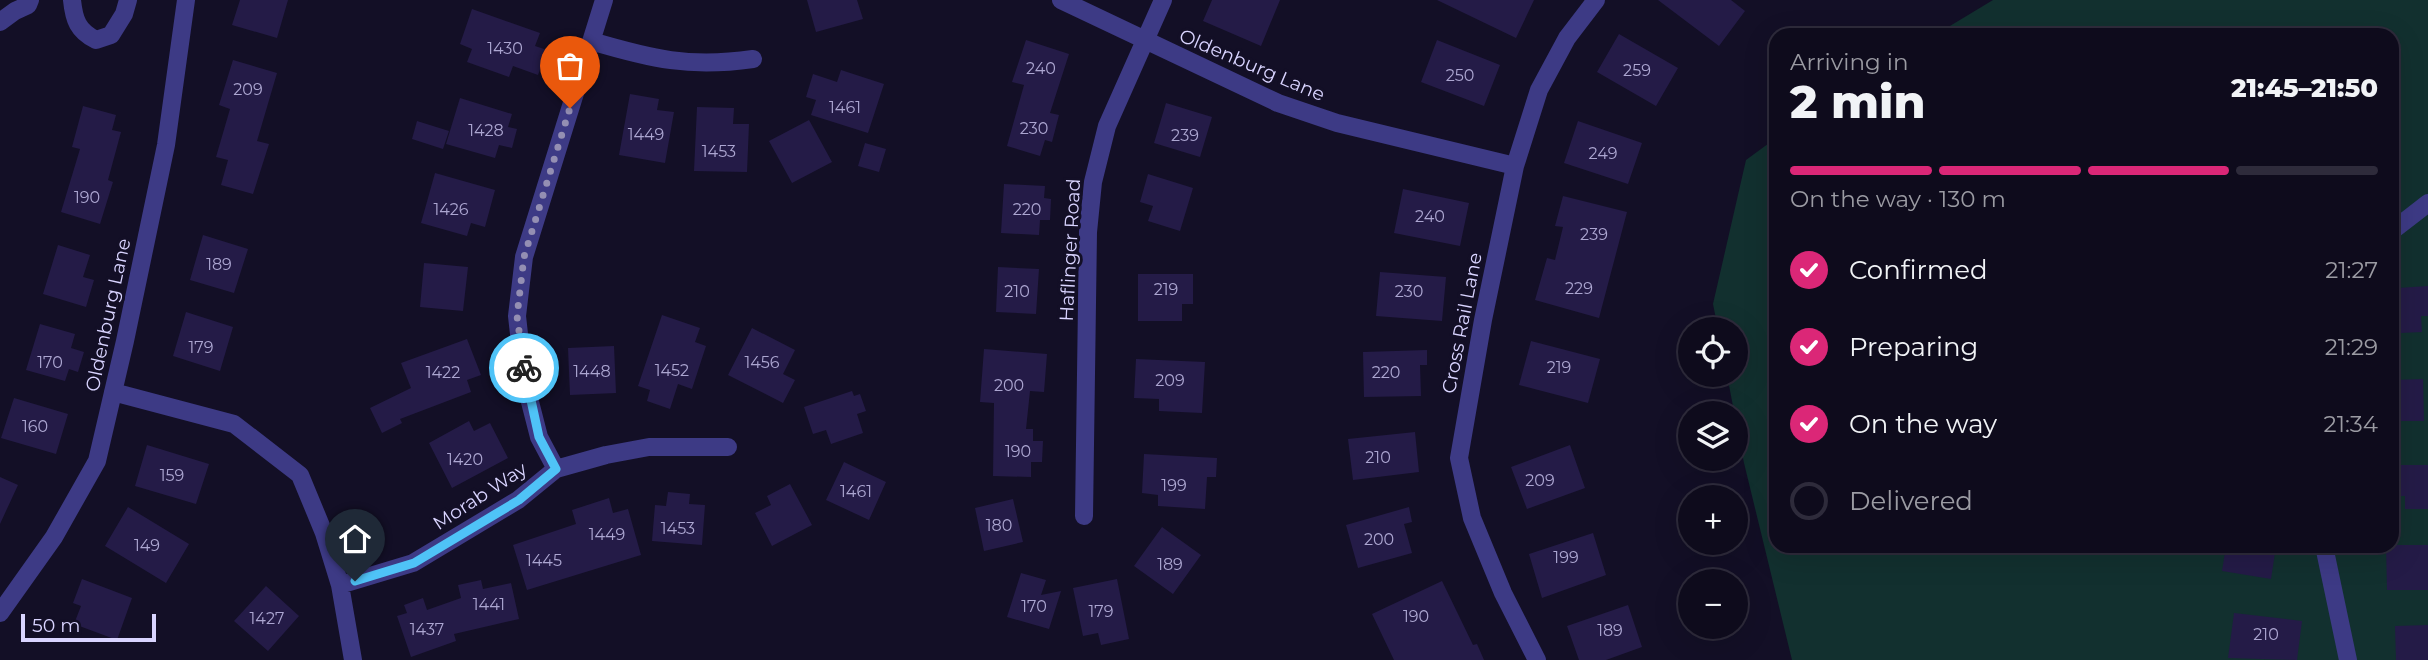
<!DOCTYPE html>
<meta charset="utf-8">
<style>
:root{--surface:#0e0b1c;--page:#171425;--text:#f1f3f6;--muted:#9b9ba3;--line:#2e2b3b;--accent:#db2777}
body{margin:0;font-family:Montserrat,sans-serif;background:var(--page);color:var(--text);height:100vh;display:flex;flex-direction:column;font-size:26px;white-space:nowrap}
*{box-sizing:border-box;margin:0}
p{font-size:23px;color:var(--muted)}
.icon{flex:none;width:38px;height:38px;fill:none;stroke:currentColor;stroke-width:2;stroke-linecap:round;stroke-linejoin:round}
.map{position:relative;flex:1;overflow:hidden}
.details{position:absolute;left:1769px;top:28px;width:630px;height:525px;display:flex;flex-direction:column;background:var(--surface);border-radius:21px;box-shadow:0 7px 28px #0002,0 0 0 2px var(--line)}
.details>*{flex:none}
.controls{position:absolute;left:1678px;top:317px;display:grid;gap:14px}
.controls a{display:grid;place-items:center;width:70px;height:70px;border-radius:50%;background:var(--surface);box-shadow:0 7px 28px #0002,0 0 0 2px var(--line);font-size:35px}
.scale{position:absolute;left:21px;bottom:18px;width:135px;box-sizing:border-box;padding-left:7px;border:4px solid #d9d4ff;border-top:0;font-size:19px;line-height:24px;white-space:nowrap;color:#d9d4ff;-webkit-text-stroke:5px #130f26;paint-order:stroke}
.pin{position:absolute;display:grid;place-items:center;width:60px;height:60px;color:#fff;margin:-72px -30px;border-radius:50% 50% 50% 0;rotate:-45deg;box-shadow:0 0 7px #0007}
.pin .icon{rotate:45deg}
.courier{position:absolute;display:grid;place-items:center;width:70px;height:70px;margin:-35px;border:5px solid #4fc3f7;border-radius:50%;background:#fff;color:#222;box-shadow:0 2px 9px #0007}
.summary em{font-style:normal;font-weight:800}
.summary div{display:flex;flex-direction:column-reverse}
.summary{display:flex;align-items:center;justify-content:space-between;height:119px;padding:0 21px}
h1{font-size:46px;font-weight:800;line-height:52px}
.bar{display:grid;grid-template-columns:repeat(4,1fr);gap:10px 7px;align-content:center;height:84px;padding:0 21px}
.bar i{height:9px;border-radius:5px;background:var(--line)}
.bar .current{background:var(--accent)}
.bar p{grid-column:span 4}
ol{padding:0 21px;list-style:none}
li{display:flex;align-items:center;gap:21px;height:77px}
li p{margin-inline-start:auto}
li .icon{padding:7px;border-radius:50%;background:var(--accent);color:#fff;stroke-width:4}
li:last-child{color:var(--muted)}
li i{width:38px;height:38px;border:4px solid var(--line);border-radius:50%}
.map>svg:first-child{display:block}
.green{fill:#12302f}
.building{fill:#241b47}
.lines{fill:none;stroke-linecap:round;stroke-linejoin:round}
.minor{stroke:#3d3a85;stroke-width:18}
.done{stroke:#948fb3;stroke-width:7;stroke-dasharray:0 12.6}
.route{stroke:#4fc3f7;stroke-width:9}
.labels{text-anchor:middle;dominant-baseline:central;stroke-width:6;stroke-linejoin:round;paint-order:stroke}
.number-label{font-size:16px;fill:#aca6d1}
.street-label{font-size:19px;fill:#d9d4ff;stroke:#130f26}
</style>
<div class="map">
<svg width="2428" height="660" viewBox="0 0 2428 660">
<rect width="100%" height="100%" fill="#130f26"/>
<path class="green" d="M1993,0H2428V660H1792L1744,463L1727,375L1736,374V329H1718L1713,304L1746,160L1776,138V546H2392V35H1935Z"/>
<path class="building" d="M240,0H288L277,38L232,25Z
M807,0H857L863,19L816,32Z
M1212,0H1280L1261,46L1203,21Z
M1437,0H1534L1516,38Z
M1658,0H1731L1745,11L1719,46Z
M472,9L540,33L535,46L547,50L538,75L513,66L509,77L467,62L472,49L460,44Z
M1619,34L1678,68L1656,106L1597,72Z
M1026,40L1069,54L1050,113L1059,115L1052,142L1045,140L1040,156L1007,146L1024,85L1012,82Z
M1437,40L1500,65L1484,106L1421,82Z
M233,60L277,73L257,141L269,144L253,194L221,185L228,160L216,157L230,109L219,105Z
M841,70L884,84L868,133L811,115L816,100L806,97L813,74L837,82Z
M630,94L659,99L657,110L674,112L665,163L619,155Z
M460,98L512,114L508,127L517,129L512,148L499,145L495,158L446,144Z
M1166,103L1212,117L1200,157L1154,143Z
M83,106L116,115L112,130L121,132L108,180L113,182L100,224L61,212L80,149L72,147Z
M697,107L734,108L733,124H749L747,172L694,171Z
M809,120L832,162L792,183L769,141Z
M417,121L449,131L443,149L412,139Z
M1578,121L1642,143L1628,184L1564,163Z
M865,143L886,149L879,172L858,166Z
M435,173L495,190L485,227L471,223L467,236L421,223Z
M1148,174L1193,188L1180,231L1148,221L1153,206L1140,202Z
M1004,184L1045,186L1044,198L1051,199L1050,220H1040L1039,235L1001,233Z
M1403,189L1469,203L1460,246L1394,233Z
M1563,196L1627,212L1599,318L1535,300L1547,258L1555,260L1563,227L1555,226Z
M203,235L248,249L234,293L190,280Z
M58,245L90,255L83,277L94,280L86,307L43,294Z
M424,263L468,267L463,311L420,307Z
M998,267L1039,269L1036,314L996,312Z
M1380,272L1446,277L1442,321L1376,316Z
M1138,274H1193V304H1182V321H1138Z
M2428,286V316H2421L2422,332L2400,333L2398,288Z
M186,312L233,327L220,371L173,356Z
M662,315L700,328L695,342L706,346L692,389L678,384L670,409L647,401L650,390L638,386Z
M40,324L75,334L71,348L84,352L78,372L69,369L65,381L26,370Z
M752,328L795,350L783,374L795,380L783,403L728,375Z
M467,339L481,375L467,380L471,392L400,419L402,423L382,433L370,408L411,388L401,363Z
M1531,341L1600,359L1588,403L1519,385Z
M614,346L616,393L570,395L568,348Z
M984,349L1047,354L1044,392L1030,391L1026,429H1033V441H1043L1042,462H1031V477L993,476L994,403L980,402Z
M1427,350V365H1420L1421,396L1364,397L1363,352Z
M1136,359L1205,362L1202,413L1159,411V399L1134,398Z
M2423,379L2424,421H2392V380Z
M852,391L854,396L860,394L866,411L857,414L863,433L831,444L826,430L813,434L804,407Z
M14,398L68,414L56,454L1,438Z
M469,421L474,431L490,423L508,458L452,488L429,443Z
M1415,432L1419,472L1353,480L1348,439Z
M147,445L209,464L196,504L135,486Z
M1570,445L1585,488L1527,509L1511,467Z
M1144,454L1217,458L1216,477H1207L1205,509L1158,506V495L1142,493Z
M844,462L886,482L869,520L826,500Z
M2392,465H2428V509H2405V496H2392Z
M0,477L18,485L0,524Z
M790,484L812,525L772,546L755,513L771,505L767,496Z
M668,492L690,494L689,504L705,505L702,545L652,541L655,505L666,506Z
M609,498L613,513L628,509L641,555L527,590L513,545L576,524L572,510Z
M1013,499L1023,542L984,551L975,508Z
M128,507L189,544L166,583L105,546Z
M1409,507L1412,522L1404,524L1412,553L1358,568L1346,525Z
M1162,527L1201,555L1173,594L1134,566Z
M1593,533L1606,575L1542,598L1529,554Z
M2392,545H2428V590H2387L2386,546Z
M2226,546H2276L2271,579L2222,571Z
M1021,573L1046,580L1041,595L1061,591L1049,629L1007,617Z
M82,579L132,598L117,640L74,624L81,606L73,603Z
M1117,579L1129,639L1101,645L1098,633L1083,636L1073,588Z
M481,580L483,589L511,583L519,619L454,634L456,641L411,657L397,616L407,613L404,605L423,598L427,610L461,598L458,585Z
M1442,581L1473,645L1477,644L1484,660H1394L1372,614Z
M266,586L299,616L268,651L234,621Z
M1628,605L1642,647L1606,660H1579L1567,626Z
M2234,613L2302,621L2297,660L2228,658Z
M2428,625V660H2396L2395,626Z"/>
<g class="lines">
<path class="minor" d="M72,0C74,20 78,31 96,40L111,35L124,14L128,0
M1061,0L1278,103L1337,123L1515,166
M0,22L15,11L28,5L30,0
M591,41C652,59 689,68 753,59
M2392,231L2428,203
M113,392L234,424L300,475L324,533L340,585L353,660
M556,469L539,437L529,398L521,352L517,316L524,257L604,0
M1084,516L1088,232L1093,182L1107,126L1163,0
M2324,546L2348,660
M340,585L413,563L518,500L556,469L606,455L649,447H728
M0,613L54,537L97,461L125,341L166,145L186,0
M1537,660L1503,593L1472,518L1459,458L1483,320L1515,166L1539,90L1567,38L1596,0"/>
</g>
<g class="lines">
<path class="done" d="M524,368L517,316L524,257L570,108"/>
<path class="route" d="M355,581L414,563L519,500L556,469L539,437L524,368"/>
</g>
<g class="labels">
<g class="number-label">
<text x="505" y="48">1430</text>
<text x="1041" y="68">240</text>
<text x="1637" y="70">259</text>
<text x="1460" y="75">250</text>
<text x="248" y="89">209</text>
<text x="845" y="107">1461</text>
<text x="1034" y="128">230</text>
<text x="486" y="130">1428</text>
<text x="646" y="134">1449</text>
<text x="1185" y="135">239</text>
<text x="719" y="151">1453</text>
<text x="1603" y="153">249</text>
<text x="87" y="197">190</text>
<text x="451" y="209">1426</text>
<text x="1027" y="209">220</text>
<text x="1430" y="216">240</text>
<text x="1594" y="234">239</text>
<text x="219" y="264">189</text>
<text x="1579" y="288">229</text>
<text x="1166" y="289">219</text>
<text x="1017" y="291">210</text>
<text x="1409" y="291">230</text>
<text x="201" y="347">179</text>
<text x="50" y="362">170</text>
<text x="762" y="362">1456</text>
<text x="1559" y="367">219</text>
<text x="672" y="370">1452</text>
<text x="592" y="371">1448</text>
<text x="443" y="372">1422</text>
<text x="1386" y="372">220</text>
<text x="1170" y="380">209</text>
<text x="1009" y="385">200</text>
<text x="35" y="426">160</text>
<text x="1018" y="451">190</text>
<text x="1378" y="457">210</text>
<text x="465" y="459">1420</text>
<text x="172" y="475">159</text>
<text x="1540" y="480">209</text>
<text x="1174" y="485">199</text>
<text x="856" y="491">1461</text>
<text x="999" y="525">180</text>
<text x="678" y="528">1453</text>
<text x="607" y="534">1449</text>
<text x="1379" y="539">200</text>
<text x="147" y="545">149</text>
<text x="1566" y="557">199</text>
<text x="544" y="560">1445</text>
<text x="1170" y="564">189</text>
<text x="489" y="604">1441</text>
<text x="1034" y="606">170</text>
<text x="1101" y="611">179</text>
<text x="1416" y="616">190</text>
<text x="267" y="618">1427</text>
<text x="427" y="629">1437</text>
<text x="1610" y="630">189</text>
<text x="2266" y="634">210</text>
</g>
<g class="street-label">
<text transform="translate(1252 65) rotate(23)">Oldenburg Lane</text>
<text transform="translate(1070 250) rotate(-87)">Haflinger Road</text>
<text transform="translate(108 315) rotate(-78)">Oldenburg Lane</text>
<text transform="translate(1462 323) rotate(-79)">Cross Rail Lane</text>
<text transform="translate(480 496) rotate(-33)">Morab Way</text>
</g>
</g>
</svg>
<div class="controls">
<a><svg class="icon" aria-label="locate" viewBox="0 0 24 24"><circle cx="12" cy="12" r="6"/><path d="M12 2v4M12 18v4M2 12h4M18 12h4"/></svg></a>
<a><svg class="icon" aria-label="layers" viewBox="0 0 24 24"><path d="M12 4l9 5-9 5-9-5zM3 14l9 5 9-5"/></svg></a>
<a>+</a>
<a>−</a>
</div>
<div class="scale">50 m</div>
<div class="pin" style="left:570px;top:108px;background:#ea580c"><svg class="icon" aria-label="bag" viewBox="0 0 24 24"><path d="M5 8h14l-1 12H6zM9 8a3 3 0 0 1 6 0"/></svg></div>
<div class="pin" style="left:355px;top:581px;background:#1f2937"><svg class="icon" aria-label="home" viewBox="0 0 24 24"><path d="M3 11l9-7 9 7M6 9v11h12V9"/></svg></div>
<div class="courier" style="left:524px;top:368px"><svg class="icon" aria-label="bike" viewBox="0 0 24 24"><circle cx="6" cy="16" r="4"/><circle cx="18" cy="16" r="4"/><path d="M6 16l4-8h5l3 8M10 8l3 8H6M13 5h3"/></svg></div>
<section class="details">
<div class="summary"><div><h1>2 min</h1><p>Arriving in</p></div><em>21:45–21:50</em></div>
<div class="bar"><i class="current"></i><i class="current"></i><i class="current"></i><i></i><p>On the way · 130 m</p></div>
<ol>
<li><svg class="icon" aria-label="check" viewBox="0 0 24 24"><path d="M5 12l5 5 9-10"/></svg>Confirmed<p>21:27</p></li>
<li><svg class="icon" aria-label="check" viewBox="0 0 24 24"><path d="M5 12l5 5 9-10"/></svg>Preparing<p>21:29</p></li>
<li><svg class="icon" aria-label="check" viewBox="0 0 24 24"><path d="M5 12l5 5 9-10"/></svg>On the way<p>21:34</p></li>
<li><i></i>Delivered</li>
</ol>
</section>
</div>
